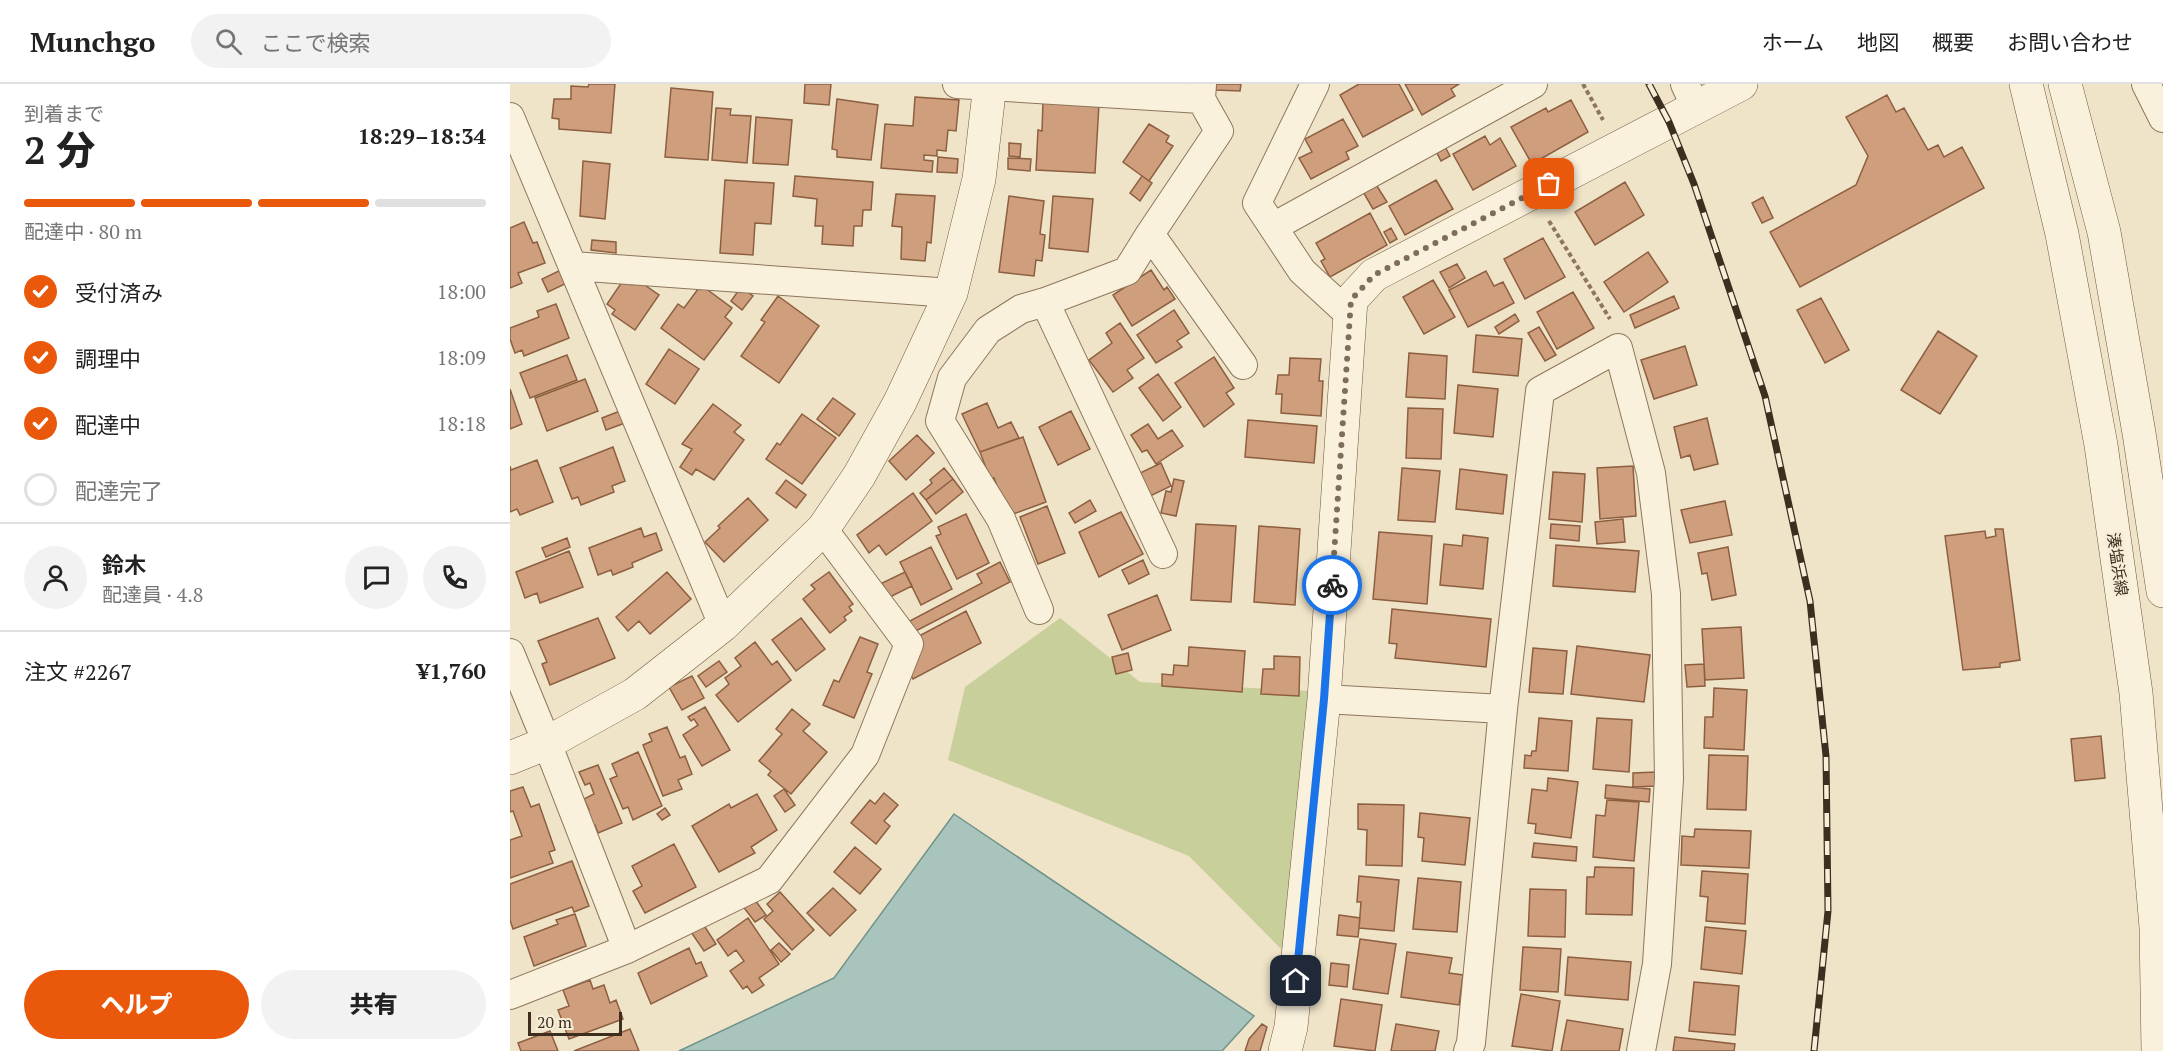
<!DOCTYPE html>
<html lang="ja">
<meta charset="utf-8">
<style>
:root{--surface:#fff;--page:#f2f2f2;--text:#222;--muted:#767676;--line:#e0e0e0;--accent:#ea580c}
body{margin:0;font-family:"PT Serif","Noto Sans JP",serif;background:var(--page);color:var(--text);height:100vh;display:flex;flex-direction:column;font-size:22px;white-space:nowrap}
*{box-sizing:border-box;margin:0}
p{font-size:20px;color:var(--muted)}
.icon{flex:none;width:33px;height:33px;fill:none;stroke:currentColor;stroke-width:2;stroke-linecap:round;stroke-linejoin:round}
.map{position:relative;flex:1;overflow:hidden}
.panel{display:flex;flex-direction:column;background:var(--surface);width:510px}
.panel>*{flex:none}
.scale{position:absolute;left:18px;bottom:15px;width:94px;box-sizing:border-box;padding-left:6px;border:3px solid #3d2e20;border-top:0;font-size:16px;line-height:21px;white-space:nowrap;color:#3d2e20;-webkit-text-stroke:4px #f7eed8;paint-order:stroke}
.pin{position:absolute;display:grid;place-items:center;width:51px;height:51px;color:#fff;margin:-26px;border-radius:12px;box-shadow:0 3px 9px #0006}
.courier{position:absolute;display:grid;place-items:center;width:60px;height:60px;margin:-30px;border:4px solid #1a73e8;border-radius:50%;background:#fff;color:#222;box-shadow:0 2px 8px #0007}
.summary em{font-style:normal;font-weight:800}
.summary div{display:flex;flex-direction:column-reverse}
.summary{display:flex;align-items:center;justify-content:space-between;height:102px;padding:0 24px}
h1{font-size:39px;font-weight:800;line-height:45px}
.bar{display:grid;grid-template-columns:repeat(4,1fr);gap:9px 6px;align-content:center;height:72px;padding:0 24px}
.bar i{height:8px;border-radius:4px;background:var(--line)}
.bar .active{background:var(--accent)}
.bar p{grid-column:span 4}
.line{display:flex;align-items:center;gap:15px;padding:0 24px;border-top:2px solid var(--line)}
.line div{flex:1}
.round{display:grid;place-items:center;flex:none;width:63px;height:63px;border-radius:32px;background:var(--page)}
ol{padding:0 24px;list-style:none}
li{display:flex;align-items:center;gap:18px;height:66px}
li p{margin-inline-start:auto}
li .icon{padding:6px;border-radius:50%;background:var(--accent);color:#fff;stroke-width:4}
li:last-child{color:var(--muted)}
li i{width:33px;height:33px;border:3px solid var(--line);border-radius:50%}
.action{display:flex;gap:12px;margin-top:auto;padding:12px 24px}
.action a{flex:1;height:69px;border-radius:36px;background:var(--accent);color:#fff;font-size:24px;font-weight:800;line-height:69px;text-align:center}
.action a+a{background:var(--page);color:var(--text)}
header{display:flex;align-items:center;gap:36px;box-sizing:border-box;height:84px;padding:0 30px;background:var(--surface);border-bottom:2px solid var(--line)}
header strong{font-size:28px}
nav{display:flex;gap:33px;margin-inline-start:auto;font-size:21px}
.search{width:420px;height:54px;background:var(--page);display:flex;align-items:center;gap:15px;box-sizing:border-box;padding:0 21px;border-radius:33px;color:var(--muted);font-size:22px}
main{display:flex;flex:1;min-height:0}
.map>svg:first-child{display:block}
.green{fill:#c9cf9b}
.water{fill:#a9c4bc;stroke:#6f938a;stroke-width:1.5}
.building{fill:#cf9f7d;stroke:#8d5f41;stroke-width:1.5}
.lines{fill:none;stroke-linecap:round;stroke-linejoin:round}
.street-casing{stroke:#8d765c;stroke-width:30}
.secondary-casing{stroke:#6f573f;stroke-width:34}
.path{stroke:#8d765c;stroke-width:4;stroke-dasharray:4.5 3;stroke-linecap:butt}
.street{stroke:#faf1dc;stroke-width:28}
.secondary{stroke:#faf1dc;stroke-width:33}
.rail-casing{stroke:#3d2e20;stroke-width:7}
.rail{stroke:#f7eed8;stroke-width:4.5;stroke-dasharray:14;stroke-linecap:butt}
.done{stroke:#7c6e5b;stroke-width:6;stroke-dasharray:0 10.8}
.route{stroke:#1a73e8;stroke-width:8}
.labels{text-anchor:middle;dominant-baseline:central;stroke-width:6;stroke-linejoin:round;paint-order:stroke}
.street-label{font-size:16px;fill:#3d2e20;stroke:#f7eed8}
</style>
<header>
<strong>Munchgo</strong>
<div class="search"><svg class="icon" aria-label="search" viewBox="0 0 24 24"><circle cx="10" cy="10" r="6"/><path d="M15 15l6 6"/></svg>ここで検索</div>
<nav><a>ホーム</a><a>地図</a><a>概要</a><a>お問い合わせ</a></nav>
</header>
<main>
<section class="panel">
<div class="summary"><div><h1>2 分</h1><p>到着まで</p></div><em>18:29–18:34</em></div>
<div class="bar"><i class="active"></i><i class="active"></i><i class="active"></i><i></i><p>配達中 · 80 m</p></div>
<ol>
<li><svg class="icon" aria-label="check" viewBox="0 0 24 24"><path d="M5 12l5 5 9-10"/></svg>受付済み<p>18:00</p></li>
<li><svg class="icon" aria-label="check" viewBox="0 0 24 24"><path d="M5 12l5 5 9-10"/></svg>調理中<p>18:09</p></li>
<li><svg class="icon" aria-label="check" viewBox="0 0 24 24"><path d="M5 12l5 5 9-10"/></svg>配達中<p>18:18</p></li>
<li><i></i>配達完了</li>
</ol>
<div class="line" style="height:108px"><a class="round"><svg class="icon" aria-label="person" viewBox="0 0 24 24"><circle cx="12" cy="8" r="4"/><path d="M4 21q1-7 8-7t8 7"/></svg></a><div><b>鈴木</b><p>配達員 · 4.8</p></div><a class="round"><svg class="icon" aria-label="chat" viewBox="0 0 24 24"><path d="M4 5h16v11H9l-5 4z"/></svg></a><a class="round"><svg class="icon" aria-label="phone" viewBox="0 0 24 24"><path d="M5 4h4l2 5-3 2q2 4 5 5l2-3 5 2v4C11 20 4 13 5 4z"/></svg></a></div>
<div class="line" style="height:78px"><div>注文 #2267</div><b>¥1,760</b></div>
<div class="action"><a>ヘルプ</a><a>共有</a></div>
</section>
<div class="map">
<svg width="1653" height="967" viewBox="0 0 1653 967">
<rect width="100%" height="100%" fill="#f0e4c8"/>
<path class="green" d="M550,534L630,598L819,608L793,887L679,772L438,676L455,603Z"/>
<path class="water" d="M444,730L744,932L712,967H169L324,894Z"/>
<path class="building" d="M79,0H105L101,49L49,45V35L42,34L44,15H61V2L78,3Z
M295,0H321L319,21L294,19Z
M706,0H731L730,7L706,6Z
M849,0H889L903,26L853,53L830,11Z
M895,0H949L941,5L945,12L912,31Z
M161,4L203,8L198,76L155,73Z
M1377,11L1386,28L1394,24L1418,66L1428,61L1434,73L1452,63L1474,104L1290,203L1260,148L1346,101L1358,72L1336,33Z
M405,13L449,16L446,47L438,46L436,67L427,66V72L414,71V76L423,77L422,88L371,84L375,40L403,42Z
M327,15L368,21L361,76L327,73V66L322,65Z
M1061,16L1078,48L1022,80L1001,43L1036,24L1038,28Z
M533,17L589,20L585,89L526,86L528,46L532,47Z
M206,24L221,25L220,31L241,32L237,79L202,76Z
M246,33L282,36L278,81L243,79Z
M833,35L848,62L836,68L839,75L801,95L789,74L802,68L795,55Z
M639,40L659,52L656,58L663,62L639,97L613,78Z
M975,52L980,61L990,54L1006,82L963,106L943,70Z
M499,59L511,60L510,73L499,72Z
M934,61L940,72L931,77L925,65Z
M428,73L448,75L447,89L427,88Z
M498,74L521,75L520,87L498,85Z
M73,77L100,80L95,135L70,132Z
M285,92L363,98L361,126H353L352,142H344L343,162L312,160L313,142H305L307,115L283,112Z
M632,92L642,99L630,117L620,109Z
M215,96L264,99L261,140L245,139L243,171L210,169Z
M926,96L943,125L895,151L879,122Z
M1115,98L1134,131L1085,161L1065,128Z
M865,99L877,118L863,125L852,106Z
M386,110L425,112L421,159L417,158L415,177L391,175L392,143L382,142Z
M499,112L534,117L530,150L535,151L532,177L526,176L524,192L489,188Z
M543,112L583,115L578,168L539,164Z
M1253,113L1263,134L1252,139L1242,119Z
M860,129L877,161L820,193L811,177L815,175L806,159Z
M14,138L23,159L27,158L35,179L8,189L12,199L0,204V144Z
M881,144L887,155L880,159L874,148Z
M1033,154L1055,193L1015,215L994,175Z
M82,156L106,158V169L81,166Z
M1138,168L1158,198L1114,228L1094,198Z
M947,180L955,194L939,204L930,188Z
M55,184L61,197L38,208L32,195Z
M641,186L654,206L657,203L665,215L622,242L603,211Z
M976,187L984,202L993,198L1004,219L958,243L939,206Z
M114,195L122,201L126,195L149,211L125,246L102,230L105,226L97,220Z
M923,196L945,233L914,250L893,213Z
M191,201L222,224L215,233L222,239L194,276L151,244L168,220L174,224Z
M231,203L243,212L232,226L221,217Z
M1063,208L1084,244L1047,265L1027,228Z
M268,212L309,242L269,299L231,272L255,238L251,236Z
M1164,212L1169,224L1125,244L1120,231Z
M1311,214L1339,266L1315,279L1287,226Z
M46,220L59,254L14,272L12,266L5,269L0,255V244L29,233L27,227Z
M664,226L679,249L667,257L672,263L646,279L627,251Z
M1005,230L1009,237L989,250L985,243Z
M610,239L634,274L617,286L623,294L603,308L579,276L602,259L596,249Z
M1029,243L1046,271L1035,277L1018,249Z
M1428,247L1467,272L1430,330L1391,306Z
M966,251L1012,255L1008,292L963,288Z
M1175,262L1187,301L1144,315L1131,276Z
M159,265L189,285L165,320L136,300Z
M899,269L937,272L935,315L896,313Z
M57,271L67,296L20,314L10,289Z
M704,273L724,304L716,309L724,320L694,343L665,299Z
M780,274L811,275L809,297H813L811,332L771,329L772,310H766L768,291H779Z
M648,290L671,323L653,337L629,304Z
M75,295L88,327L37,347L25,314Z
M948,301L988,305L983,353L944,349Z
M0,305L12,340L0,345Z
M323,314L345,330L329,352L307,335Z
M477,319L488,344L501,338L509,354L470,368L452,330Z
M203,320L231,341L224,348L234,356L204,396L186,385L182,391L170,383L182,365L172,360Z
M898,324L933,325L931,375L896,374Z
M110,327L115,339L96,346L92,334Z
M561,327L580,365L548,381L529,343Z
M292,330L326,354L292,400L256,375L267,359L270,361Z
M1197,334L1208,380L1184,386L1180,371L1171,374L1164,343Z
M738,336L807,342L804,379L735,373Z
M638,340L648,355L662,346L673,362L646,380L637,366L632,368L621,351Z
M407,351L424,369L396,396L379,377Z
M513,353L536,418L498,432L484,394L480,395L470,368Z
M103,363L115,397L102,402L104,408L71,421L68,413L62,415L50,384Z
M27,376L43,418L10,431L7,425L0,428V382L1,386Z
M651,379L661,402L638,413L628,390Z
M1123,382L1126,432L1090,435L1087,384Z
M434,384L443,395L416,416L410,409L422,399L420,396Z
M892,384L930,387L925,438L888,436Z
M950,385L997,391L993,430L946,425Z
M1043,388L1075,390L1072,438L1039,435Z
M443,395L453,408L426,430L416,416Z
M664,395L674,397L666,432L651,429L656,407L661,408Z
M276,396L296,411L286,424L266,409Z
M403,409L422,437L376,471L369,461L359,469L347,451Z
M238,414L258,436L214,478L195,458L210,444L208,442Z
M580,416L586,427L565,439L559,429Z
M1215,417L1222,451L1180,459L1171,426Z
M537,422L555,469L528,480L510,433Z
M611,428L633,470L589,493L569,448Z
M456,430L479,479L447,495L426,452L431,450L428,443Z
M1113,435L1115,458L1087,460L1085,438Z
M686,440L726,442L721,518L681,516Z
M1041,440L1070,442L1069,457L1040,454Z
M749,442L790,445L785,521L744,518Z
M131,444L134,453L146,449L152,466L122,479L123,483L103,491L101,486L88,491L79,464Z
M1485,445H1493L1510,576L1490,579V583L1453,586L1435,452L1475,447L1476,454L1486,452Z
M869,448L922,452L917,520L863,515Z
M953,451L978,454L973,505L930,501L934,460L952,462Z
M57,454L60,463L36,473L32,464Z
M1046,461L1129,467L1125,508L1043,502Z
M421,463L442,505L411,521L390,478Z
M1218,463L1226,511L1202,516L1197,489L1192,490L1188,469Z
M59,467L73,503L30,519L27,509L15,514L6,488Z
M633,476L639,490L619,500L612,486Z
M490,478L500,498L402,549L396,539L472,499L467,490Z
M157,488L181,515L140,550L129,537L118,547L106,533Z
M319,488L343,520L339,523L342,527L334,533L336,536L320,549L293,515L305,505L301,501Z
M395,488L402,502L378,514L372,499Z
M647,511L661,546L612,566L598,531Z
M882,525L981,535L976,583L885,574L887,560L879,559Z
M456,527L471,559L403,595L399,588L409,552Z
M88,534L105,574L40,601L32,580L37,578L28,557Z
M291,534L315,565L286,587L262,556Z
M1231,543L1234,594L1195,596L1192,545Z
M350,553L368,560L357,588L362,590L344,634L313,621L324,596L329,598Z
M245,558L262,581L267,577L281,596L228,638L206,611L219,600L215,594L231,582L225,574Z
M1067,562L1140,571L1134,618L1061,610Z
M679,563L735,567L732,608L652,602V590L663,591L664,581L678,582Z
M1023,564L1057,567L1053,610L1019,608Z
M618,569L622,586L606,590L602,573Z
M764,572L790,573L789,612L751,610L753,585H764Z
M209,577L217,588L196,603L188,592Z
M1194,580L1195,602L1177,603L1175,581Z
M182,592L194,614L172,626L159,603Z
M1204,604L1237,606L1234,666L1194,664L1195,633H1203Z
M195,623L220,666L192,682L173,651L188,641L184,635L181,637L178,633Z
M282,625L300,640L293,647L317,668L281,710L258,691L261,687L249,677L272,650L266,645Z
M1029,634L1062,637L1058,687L1014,684L1015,671L1021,672L1022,667H1026Z
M1087,634L1122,636L1119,688L1083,685Z
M157,643L170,674L175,672L182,690L168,696L172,705L153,712L133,661L142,657L139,650Z
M1591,652L1595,694L1565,697L1561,655Z
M128,668L152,722L123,736L118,723L113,725L100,695L107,692L102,680Z
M1199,671L1238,672L1236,726L1197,725Z
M88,681L112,739L88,749L85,741L80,743L74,728L79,726L74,715L84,710L80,699L75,701L69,688Z
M1146,688V702L1123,703V689Z
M1038,694L1068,698L1061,754L1025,749L1026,740L1018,739L1022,705L1037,707Z
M1096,701L1140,705L1139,718L1095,714Z
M13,703L21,723L29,720L45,766L39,768L43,779L0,794V756L12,752L3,727L0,728V707Z
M274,705L285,721L275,728L264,712Z
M374,709L388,721L374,737L380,742L366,760L341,739L360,716L365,720Z
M247,710L267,746L241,763L245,769L209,788L182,742L219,720L221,724Z
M1097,716L1129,718L1124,777L1083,773L1086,731L1095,732Z
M848,720L894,721L892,782L856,781L857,746L848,745Z
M155,724L160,731L152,736L147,730Z
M910,729L960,734L955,781L912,777L914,754L908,753Z
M1185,745L1241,747L1239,784L1171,781L1172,752L1184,753Z
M1024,759L1067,763L1066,777L1022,773Z
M164,760L186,803L135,829L123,807L132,802L122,782Z
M345,763L371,785L350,810L324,788Z
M62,777L79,822L64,828L62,823L3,845L0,836V800Z
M1085,783L1124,784L1122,831L1076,830L1077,793H1084Z
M1192,787L1238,790L1235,840L1196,837L1198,813L1190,812Z
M849,792L889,796L884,847L849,844L851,818H847Z
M908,794L951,798L947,848L903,845Z
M323,804L346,826L320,852L297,829Z
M1020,805L1056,806L1055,853L1018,852Z
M270,808L304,846L282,866L254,835L263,827L257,820Z
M242,812L256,831L245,838L231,820Z
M65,830L76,862L24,882L14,853L48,840L46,836Z
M829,831L850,834L848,853L827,851Z
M238,834L269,880L249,894L254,901L242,909L237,902L233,905L220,887L234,877L226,866L218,872L207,856Z
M193,840L206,860L194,867L181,848Z
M1195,843L1236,847L1232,890L1191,885Z
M850,855L886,860L878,910L843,905Z
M269,859L280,870L271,878L261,866Z
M1013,863L1051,865L1048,908L1010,906Z
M179,864L186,880L191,878L197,892L141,920L128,889Z
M897,868L942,874L939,889L953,891L949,921L891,913Z
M1058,873L1121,878L1118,916L1055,911Z
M821,879L839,881L837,903L819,901Z
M80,896L83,905L94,901L100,919L106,916L113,935L59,955L48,926L59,922L53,906Z
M1184,898L1229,902L1225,951L1179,947Z
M1011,910L1050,917L1042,967L1002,962Z
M831,915L872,921L865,967L824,962Z
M1057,936L1113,945L1109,967H1051Z
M752,940L757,943L750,967H735L739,955Z
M886,940L929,947L925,967H881Z
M120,945L129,967H64Z
M40,947L48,967H11L8,959Z
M1165,953L1225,960L1224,967H1163Z"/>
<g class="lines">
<defs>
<path id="street" d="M447,0L691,15L692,0
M805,0L747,119L792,187L840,231
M1175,0L1186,24
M1636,0L1653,34
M691,15L709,47L640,150L733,281
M0,33L213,541
M763,143L1023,0
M63,182L441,209
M535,218L617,187L640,150
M529,526L491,435L430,337L442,294L478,246L511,225L535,218L653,470
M0,569L37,659L117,865
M814,615L993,625
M0,911L117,865L259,796L355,671L399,560L313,445
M958,967L961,959L993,625L1030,307L1108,264L1141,389L1156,510L1159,695L1147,880L1131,967"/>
<path id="secondary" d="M1516,0L1552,150L1591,361L1626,609L1646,843L1648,967
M1555,0L1594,148L1629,349L1653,507
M0,674L37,659L125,610L213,541L313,445L349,392L390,318L441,209L469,95L480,0
M775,967L781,943L814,615L841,216L864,191L1231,0"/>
</defs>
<use href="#street" class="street-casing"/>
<use href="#secondary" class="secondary-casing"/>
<path class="path" d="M1073,0L1093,36
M1039,137L1100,235"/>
<use href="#street" class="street"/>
<use href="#secondary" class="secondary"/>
<defs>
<path id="rail" d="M1139,0L1159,38L1184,100L1255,312L1300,517L1316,672L1318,827L1304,967"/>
</defs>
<use href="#rail" class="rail-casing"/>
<use href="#rail" class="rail"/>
</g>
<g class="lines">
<path class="done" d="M822,501L841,216L864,191L1039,100"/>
<path class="route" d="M786,897L814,615L822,501"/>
</g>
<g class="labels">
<g class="street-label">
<text transform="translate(1608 480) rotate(82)">湊塩浜線</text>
</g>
</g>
</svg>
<div class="scale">20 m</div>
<div class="pin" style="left:1039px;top:100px;background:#ea580c"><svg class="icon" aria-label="bag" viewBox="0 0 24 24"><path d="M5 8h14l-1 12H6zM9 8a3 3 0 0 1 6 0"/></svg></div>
<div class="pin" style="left:786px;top:897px;background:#1f2937"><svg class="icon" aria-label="home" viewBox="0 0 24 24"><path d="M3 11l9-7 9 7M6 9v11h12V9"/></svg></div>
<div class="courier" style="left:822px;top:501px"><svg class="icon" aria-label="bike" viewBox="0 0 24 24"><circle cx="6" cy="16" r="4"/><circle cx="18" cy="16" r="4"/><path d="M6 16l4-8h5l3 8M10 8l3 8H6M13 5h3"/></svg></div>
</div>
</main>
